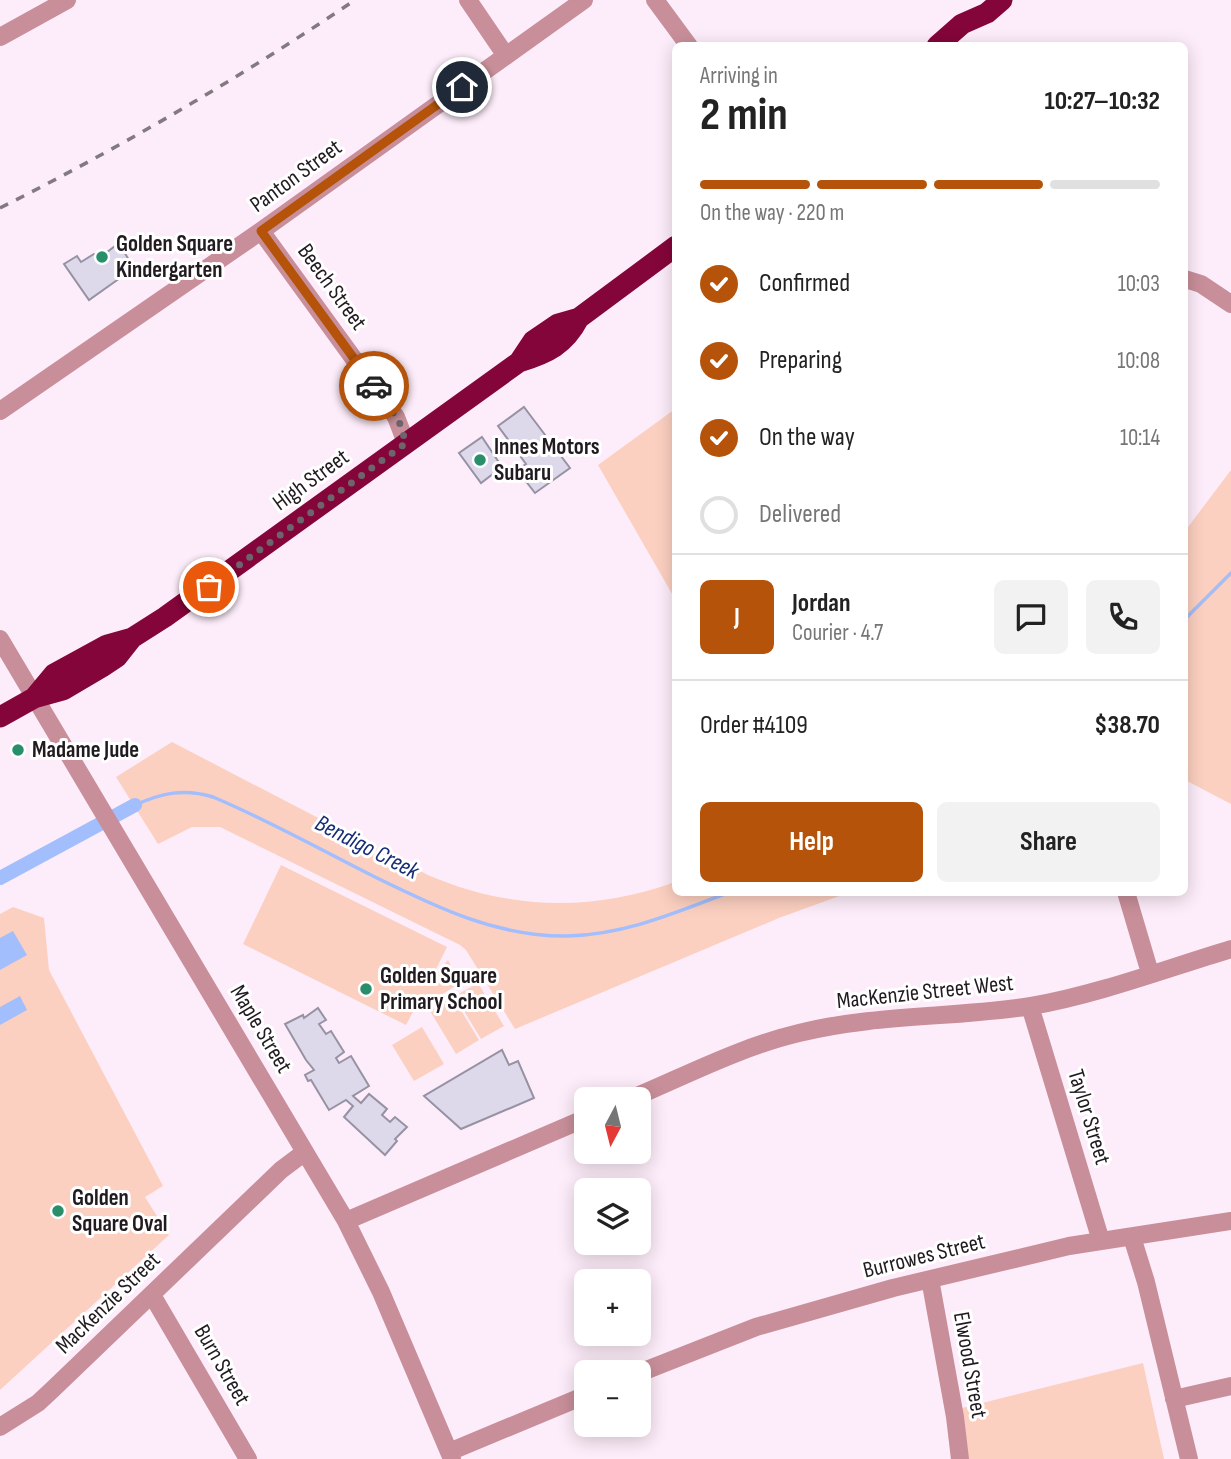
<!DOCTYPE html>
<meta charset="utf-8">
<style>
:root{--surface:#fff;--page:#f2f2f2;--text:#222;--muted:#767676;--line:#e0e0e0;--accent:#b45309}
body{margin:0;font-family:"Sofia Sans Condensed",sans-serif;background:var(--page);color:var(--text);height:100vh;display:flex;flex-direction:column;font-size:26px;white-space:nowrap}
*{box-sizing:border-box;margin:0}
p{font-size:23px;color:var(--muted)}
.icon{flex:none;width:38px;height:38px;fill:none;stroke:currentColor;stroke-width:2;stroke-linecap:round;stroke-linejoin:round}
.map{position:relative;flex:1;overflow:hidden}
.side{position:absolute;left:672px;top:42px;width:516px;height:854px;display:flex;flex-direction:column;background:var(--surface);border-radius:10px;box-shadow:0 4px 18px #0003}
.side>*{flex:none}
.needle{width:46px;rotate:187deg}
.tools{position:absolute;left:574px;top:1087px;display:grid;gap:14px}
.tools a{display:grid;place-items:center;width:77px;height:77px;border-radius:10px;background:var(--surface);box-shadow:0 4px 18px #0003;font-size:35px}
.pin{position:absolute;display:grid;place-items:center;width:60px;height:60px;color:#fff;margin:-30px;border:4px solid #fff;border-radius:50%;box-shadow:0 2px 7px #0007}
.courier{position:absolute;display:grid;place-items:center;width:70px;height:70px;margin:-35px;border:5px solid #b45309;border-radius:50%;background:#fff;color:#222;box-shadow:0 2px 9px #0007}
.summary em{font-style:normal;font-weight:700}
.summary div{display:flex;flex-direction:column-reverse}
.summary{display:flex;align-items:center;justify-content:space-between;height:119px;padding:0 28px}
h1{font-size:46px;font-weight:700;line-height:52px}
.bar{display:grid;grid-template-columns:repeat(4,1fr);gap:10px 7px;align-content:center;height:84px;padding:0 28px}
.bar i{height:9px;border-radius:5px;background:var(--line)}
.bar .on{background:var(--accent)}
.bar p{grid-column:span 4}
.line{display:flex;align-items:center;gap:18px;padding:0 28px;border-top:2px solid var(--line)}
.line div{flex:1}
.round{display:grid;place-items:center;flex:none;width:74px;height:74px;border-radius:10px;background:var(--page)}
ol{padding:0 28px;list-style:none}
li{display:flex;align-items:center;gap:21px;height:77px}
li p{margin-inline-start:auto}
li .icon{padding:7px;border-radius:50%;background:var(--accent);color:#fff;stroke-width:4}
li:last-child{color:var(--muted)}
li i{width:38px;height:38px;border:4px solid var(--line);border-radius:50%}
.button{display:flex;gap:14px;margin-top:auto;padding:14px 28px}
.button a{flex:1;height:80px;border-radius:10px;background:var(--accent);color:#fff;font-size:28px;font-weight:700;line-height:80px;text-align:center}
.button a+a{background:var(--page);color:var(--text)}
.map>svg:first-child{display:block}
.green{fill:#fcd0c1}
.water{fill:#a2befd}
.lines{fill:none;stroke-linecap:round;stroke-linejoin:round}
.stream{stroke:#a2befd;stroke-width:3.5}
.canal{stroke:#a2befd;stroke-width:14}
.building{fill:#ddd8ea;stroke:#9792a3;stroke-width:2}
.minor{stroke:#c88f9a;stroke-width:18}
.highway{stroke:#840539;stroke-width:21}
.rail{stroke:#837981;stroke-width:3.5;stroke-dasharray:9 9;stroke-linecap:butt}
.done{stroke:#6e646c;stroke-width:7;stroke-dasharray:0 12.6}
.route{stroke:#b45309;stroke-width:9}
.poi-dot{fill:#298f6b;stroke:#fff;stroke-width:2.5}
.labels{text-anchor:middle;dominant-baseline:central;stroke-width:6;stroke-linejoin:round;paint-order:stroke}
.street-label{font-size:23px;fill:#211b20;stroke:#fff}
.poi-label{font-size:23px;font-weight:bold;fill:#211b20;stroke:#fff;text-anchor:start}
.water-label{font-size:24px;font-style:italic;fill:#172e76;stroke:#fff}
</style>
<div class="map">
<svg width="1231" height="1459" viewBox="0 0 1231 1459">
<rect width="100%" height="100%" fill="#fdedfa"/>
<path class="green" d="M675,409V599L598,465Z
M1231,470V804L1185,780V531Z
M172,742L428,875C509,910 592,912 675,882L676,892L875,893L842,895L779,918L515,1029L466,950L460,945L220,827H192L158,844L116,777Z
M281,865L447,947L431,979L448,960L460,983L427,1004L421,997L406,1025L243,944Z
M13,907L44,918L49,970L163,1186L145,1197L169,1235L0,1390V914Z
M478,983L504,1026L481,1039L455,996Z
M453,997L479,1040L456,1054L430,1011Z
M422,1027L444,1064L414,1081L392,1045Z
M1143,1363L1164,1459H967L962,1408Z"/>
<path class="water" d="M13,931L27,955L0,970V938Z
M20,996L27,1010L0,1025V1007Z"/>
<g class="lines">
<path class="stream" d="M1185,619L1231,573
M135,805C162,793 184,788 213,797C268,820 321,850 375,877C436,907 497,937 567,936C625,935 677,912 730,892"/>
<path class="canal" d="M0,878L135,805"/>
</g>
<path class="building" d="M119,243L133,267L118,275L120,278L89,300L64,264L77,256L81,262L94,254L98,259Z
M524,407L570,468L535,493L525,480L527,478L520,468L526,464L498,426Z
M482,437L502,467L481,483L459,453Z
M318,1008L326,1020L319,1024L326,1034L331,1031L344,1052L336,1058L339,1063L351,1056L369,1086L353,1096L361,1103L369,1094L387,1109L382,1115L390,1122L395,1117L407,1127L395,1139L397,1141L385,1155L344,1117L353,1106L346,1100L329,1110L311,1080L308,1081L305,1075L314,1070L306,1060L285,1024L303,1015L304,1018Z
M502,1050L509,1065L518,1061L534,1098L461,1129L424,1096Z"/>
<g class="lines">
<path class="minor" d="M468,0L506,56
M655,0L689,46
M0,37L67,0
M261,231L396,417L406,443
M1185,279L1201,284L1231,304
M0,411L261,231L584,0
M0,639L346,1221L381,1292L452,1459
M1126,892L1150,973
M1030,1006L1101,1241
M630,1099C685,1076 740,1047 799,1033C875,1014 954,1018 1031,1006C1096,995 1168,968 1231,949
M346,1221L586,1118
M1132,1237L1146,1282L1189,1459
M930,1279L955,1417L960,1459
M152,1295L248,1459
M639,1373L756,1327L893,1288L1069,1246L1231,1221
M1174,1399L1231,1386
M0,1427L38,1403L53,1389L281,1170L305,1152
M449,1452L586,1395"/>
<path class="highway" d="M937,46L962,24L987,13L1002,0
M519,362L533,341L558,324L579,318L676,246
M34,698L54,674L107,645L132,638L165,617L519,362C548,353 565,345 579,318
M0,717L34,698L63,690L102,667L117,657L132,638"/>
<path class="rail" d="M0,208C123,146 241,77 355,0"/>
</g>
<g class="lines">
<path class="done" d="M209,587L406,443L399,421L374,386"/>
<path class="route" d="M374,386L261,231L462,87"/>
</g>
<g class="poi-dot">
<circle cx="102" cy="257" r="7"/>
<circle cx="480" cy="460" r="7"/>
<circle cx="18" cy="750" r="7"/>
<circle cx="366" cy="989" r="7"/>
<circle cx="58" cy="1211" r="7"/>
</g>
<g class="labels">
<g class="street-label">
<text transform="translate(296 176) rotate(-36)">Panton Street</text>
<text transform="translate(332 287) rotate(54)">Beech Street</text>
<text transform="translate(311 480) rotate(-36)">High Street</text>
<text transform="translate(925 992) rotate(-6)">MacKenzie Street West</text>
<text transform="translate(261 1029) rotate(59)">Maple Street</text>
<text transform="translate(1089 1117) rotate(73)">Taylor Street</text>
<text transform="translate(924 1256) rotate(-14)">Burrowes Street</text>
<text transform="translate(108 1303) rotate(-44)">MacKenzie Street</text>
<text transform="translate(222 1365) rotate(60)">Burn Street</text>
<text transform="translate(970 1365) rotate(80)">Elwood Street</text>
</g>
<g class="poi-label">
<text x="116" y="244">Golden Square<tspan x="116" dy="26">Kindergarten</tspan></text>
<text x="494" y="447">Innes Motors<tspan x="494" dy="26">Subaru</tspan></text>
<text x="32" y="750">Madame Jude</text>
<text x="380" y="976">Golden Square<tspan x="380" dy="26">Primary School</tspan></text>
<text x="72" y="1198">Golden<tspan x="72" dy="26">Square Oval</tspan></text>
</g>
<g class="water-label">
<text transform="translate(367 847) rotate(27)">Bendigo Creek</text>
</g>
</g>
</svg>
<div class="tools">
<a><svg class="needle" viewBox="-14 -14 28 28"><path d="M0-13l5 13h-10z" fill="#e53935"/><path d="M0 13l5-13h-10z" fill="#767676"/></svg></a>
<a><svg class="icon" aria-label="layers" viewBox="0 0 24 24"><path d="M12 4l9 5-9 5-9-5zM3 14l9 5 9-5"/></svg></a>
<a>+</a>
<a>−</a>
</div>
<div class="pin" style="left:209px;top:587px;background:#ea580c"><svg class="icon" aria-label="bag" viewBox="0 0 24 24"><path d="M5 8h14l-1 12H6zM9 8a3 3 0 0 1 6 0"/></svg></div>
<div class="pin" style="left:462px;top:87px;background:#1f2937"><svg class="icon" aria-label="home" viewBox="0 0 24 24"><path d="M3 11l9-7 9 7M6 9v11h12V9"/></svg></div>
<div class="courier" style="left:374px;top:386px"><svg class="icon" aria-label="car" viewBox="0 0 24 24"><path d="M5 17H2v-5l4-1 3-4h7l3 4 3 1v5h-3M9 17h6M6 11h13"/><circle cx="7" cy="17" r="2"/><circle cx="17" cy="17" r="2"/></svg></div>
<section class="side">
<div class="summary"><div><h1>2 min</h1><p>Arriving in</p></div><em>10:27–10:32</em></div>
<div class="bar"><i class="on"></i><i class="on"></i><i class="on"></i><i></i><p>On the way · 220 m</p></div>
<ol>
<li><svg class="icon" aria-label="check" viewBox="0 0 24 24"><path d="M5 12l5 5 9-10"/></svg>Confirmed<p>10:03</p></li>
<li><svg class="icon" aria-label="check" viewBox="0 0 24 24"><path d="M5 12l5 5 9-10"/></svg>Preparing<p>10:08</p></li>
<li><svg class="icon" aria-label="check" viewBox="0 0 24 24"><path d="M5 12l5 5 9-10"/></svg>On the way<p>10:14</p></li>
<li><i></i>Delivered</li>
</ol>
<div class="line" style="height:126px"><b class="round" style="background:var(--accent);color:#fff">J</b><div><b>Jordan</b><p>Courier · 4.7</p></div><a class="round"><svg class="icon" aria-label="chat" viewBox="0 0 24 24"><path d="M4 5h16v11H9l-5 4z"/></svg></a><a class="round"><svg class="icon" aria-label="phone" viewBox="0 0 24 24"><path d="M5 4h4l2 5-3 2q2 4 5 5l2-3 5 2v4C11 20 4 13 5 4z"/></svg></a></div>
<div class="line" style="height:91px"><div>Order #4109</div><b>$38.70</b></div>
<div class="button"><a>Help</a><a>Share</a></div>
</section>
</div>
